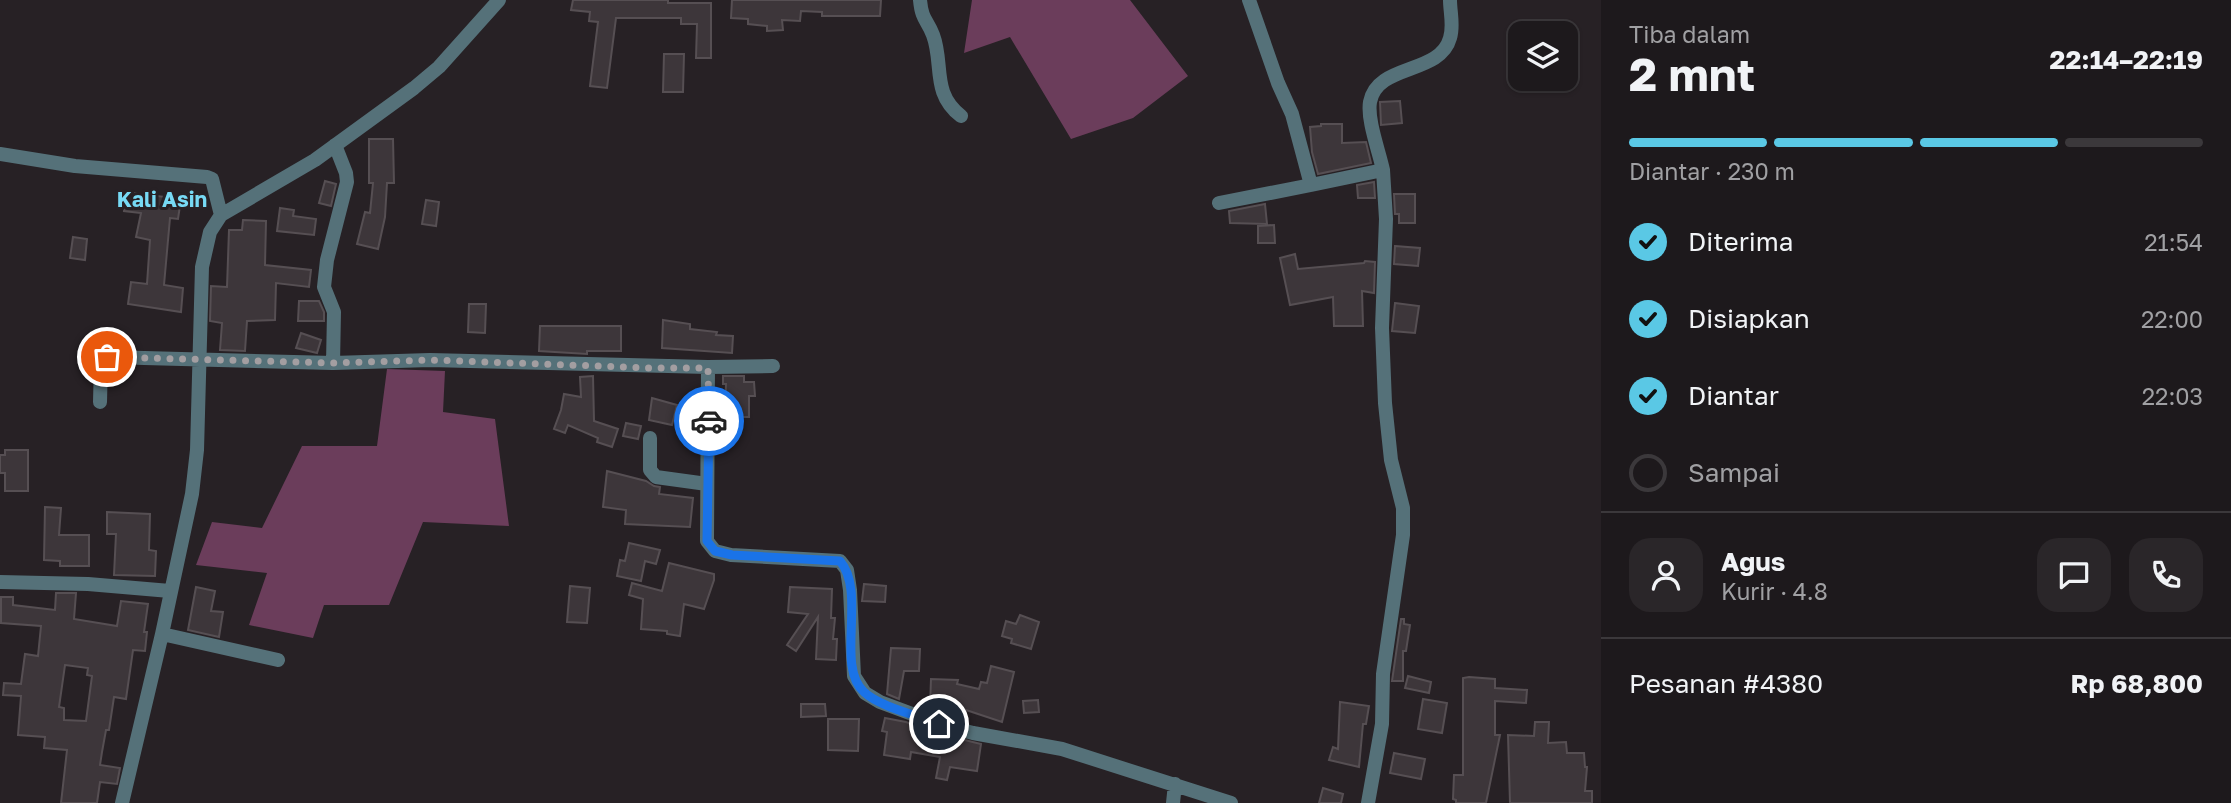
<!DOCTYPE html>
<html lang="id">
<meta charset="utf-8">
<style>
:root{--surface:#1d191c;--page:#2a2629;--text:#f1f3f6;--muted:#a0a0a3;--line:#3b383b;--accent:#5ac8e5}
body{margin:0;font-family:"Golos Text",sans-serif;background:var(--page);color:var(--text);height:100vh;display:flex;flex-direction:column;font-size:26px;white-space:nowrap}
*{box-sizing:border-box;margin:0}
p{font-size:23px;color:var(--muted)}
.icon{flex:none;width:38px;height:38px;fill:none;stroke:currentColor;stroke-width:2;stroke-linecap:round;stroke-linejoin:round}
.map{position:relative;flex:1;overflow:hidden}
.sheet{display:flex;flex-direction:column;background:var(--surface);width:630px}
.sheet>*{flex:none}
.fabs{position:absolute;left:1508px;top:21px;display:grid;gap:14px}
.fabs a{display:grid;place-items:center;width:70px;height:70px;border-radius:14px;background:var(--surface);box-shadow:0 2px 5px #0004,0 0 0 2px var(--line);font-size:35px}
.pin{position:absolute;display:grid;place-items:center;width:60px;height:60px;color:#fff;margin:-30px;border:4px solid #fff;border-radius:50%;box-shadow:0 2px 7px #0007}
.courier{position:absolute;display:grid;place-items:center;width:70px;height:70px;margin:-35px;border:5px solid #1a73e8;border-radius:50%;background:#fff;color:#222;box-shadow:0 2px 9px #0007}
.headline em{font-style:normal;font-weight:700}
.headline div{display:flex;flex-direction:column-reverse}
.headline{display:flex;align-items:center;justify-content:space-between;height:119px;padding:0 28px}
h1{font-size:46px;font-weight:700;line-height:52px}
.bar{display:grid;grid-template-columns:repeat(4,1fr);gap:10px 7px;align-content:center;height:84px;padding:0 28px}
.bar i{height:9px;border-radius:5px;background:var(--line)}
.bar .selected{background:var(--accent)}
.bar p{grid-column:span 4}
.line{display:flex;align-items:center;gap:18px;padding:0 28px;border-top:2px solid var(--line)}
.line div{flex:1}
.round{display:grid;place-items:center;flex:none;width:74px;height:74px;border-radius:21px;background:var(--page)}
ol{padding:0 28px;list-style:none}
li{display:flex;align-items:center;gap:21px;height:77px}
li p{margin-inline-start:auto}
li .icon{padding:7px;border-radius:50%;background:var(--accent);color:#111;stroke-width:4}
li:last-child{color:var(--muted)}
li i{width:38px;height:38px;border:4px solid var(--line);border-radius:50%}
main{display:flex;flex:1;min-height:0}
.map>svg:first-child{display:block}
.forest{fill:#6b3d5b}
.building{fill:#3d363a;stroke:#564f53;stroke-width:2;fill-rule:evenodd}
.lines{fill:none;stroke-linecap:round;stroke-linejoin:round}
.street{stroke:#557179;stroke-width:14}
.done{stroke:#a39ea1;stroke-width:7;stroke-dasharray:0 12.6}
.route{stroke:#1a73e8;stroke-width:9}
.labels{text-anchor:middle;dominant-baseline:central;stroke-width:6;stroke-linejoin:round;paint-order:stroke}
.quarter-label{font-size:21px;font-weight:bold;fill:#77daf5;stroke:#272125}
</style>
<main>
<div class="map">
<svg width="1601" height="803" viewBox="0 0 1601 803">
<rect width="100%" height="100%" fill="#272125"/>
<path class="forest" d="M972,0H1130L1188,76L1133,118L1071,139L1010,37L964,53Z
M387,369L445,371L443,412L495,419L509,526L423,522L389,605H324L313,638L249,625L267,573L196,565L212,522L262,528L302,446H377Z"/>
<path class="building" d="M573,0H668V3H711V58H696L697,24H681V18H616L607,88L590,86L598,22L589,21L590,12L571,10Z
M732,0H881L880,16H822V12L801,11L800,21L782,20L783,30L767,31V26L748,24V19L731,18Z
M664,54H684L683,92H663Z
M1400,101L1402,123L1381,125L1380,102Z
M1321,124H1342V143L1366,142L1371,163L1318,174L1312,152L1310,127L1321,126Z
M369,139H393L394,183H387L385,217L378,249L357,244L365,212L370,213L373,183H369Z
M325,181L336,184L331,206L319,203Z
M1374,182L1375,198H1358L1357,185Z
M126,192L181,199L178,219L170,218L164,285L183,288L181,312L128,304L131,282L147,284L150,240L136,237L141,213L124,211Z
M1394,194H1415V223H1399V214H1395Z
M426,200L439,202L436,226L422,224Z
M1265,204L1267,224L1230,223L1229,211Z
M280,208L294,210L293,216L316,219L314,235L277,231Z
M243,220L266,221L265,265L311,270L309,287L276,283L275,320L247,321L245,351L220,350L222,323L210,321L211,286L227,287L229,230H242Z
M1274,225L1275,243H1258V226Z
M73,237L87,239L85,260L70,258Z
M1395,246L1420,248L1418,266L1394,264Z
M1295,254L1298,269L1364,263L1365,261L1375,262L1374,293L1362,291L1363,326H1334L1333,297L1290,305L1280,258Z
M299,301H319L324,312V321H298Z
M1395,303L1419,306L1415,333L1392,331Z
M469,304H486L485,333L468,332Z
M663,320L690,324V329L717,332L716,335L733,336L732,353L662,348Z
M540,326H621V351H587V354L539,351Z
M301,333L321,340L317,353L296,348Z
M593,376L594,421L618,429L612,447L597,442L598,438L568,425L565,433L554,429L561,410L564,394L581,397L580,377Z
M723,376H744V382H754L755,396H749V417H725L726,384H723Z
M652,398L677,405L672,425L649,420Z
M626,423L641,426L638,439L623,436Z
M5,450H28V491H5V473H0V455H5Z
M607,471L646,481L654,486L660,487L659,494L693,498L690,527L625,524L626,510L603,507Z
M45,507L61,508L59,535H89V566H60V561L44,560Z
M107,512L150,514L149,550L156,551L155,576L114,575L116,534H107Z
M629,543L660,550L656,564L645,561L641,581L617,576L620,560L625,561Z
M669,563L714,574V580L704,609L684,604L680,636L667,634V631L641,629L643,599L629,595L632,583L662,591Z
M864,584L886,586L885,602L862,601Z
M570,586L590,588L587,623L567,622Z
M196,587L215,591L211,611L223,612L219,637L188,630Z
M790,587L832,589L831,618H835L833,639H837L836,660L816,659L818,617L796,651L787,645L808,614L788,612Z
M56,593H76L74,619L117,626L121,601L148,604L144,632H147L145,651L133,650L126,699L114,697L109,730H106L102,752L100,765L120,768L117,784L100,782L97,803H61L67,750L44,748L45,737L18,735L21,696L3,695L4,683L21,684L25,654L38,656L41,626L1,623V597H13V605L55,610ZM65,665L88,668L87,675L92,676L86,721L64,720V708L59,707Z
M1020,615L1039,622L1031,649L1011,643L1012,639L1002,636L1006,621L1016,624Z
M1401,619H1404V624L1410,625L1406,651H1403V681H1392Z
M891,648L920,649L919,671H904L899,699L887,694Z
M991,666L1014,672L1002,722L966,710L949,706H930L931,679L958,680L957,684L979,689L981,682L987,683Z
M1408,676L1431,682L1429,693L1405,688Z
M1469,677L1495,679V688L1527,690L1526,703L1495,701V735H1500L1486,803H1456V800L1453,799L1454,775H1463V678Z
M1423,699L1447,703L1442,733L1418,729Z
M1038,700L1039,712L1024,713L1023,701Z
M1340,702L1369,706L1366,724H1363L1359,767L1329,760L1333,747L1338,749Z
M801,704H825L826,716L801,717Z
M885,718L906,722L936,733L981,744L977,771L950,767L947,780L936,778L940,757L911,752L910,759L884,755L887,732L882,731Z
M828,719H859L858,751L828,750Z
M1535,722H1549L1548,743L1566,742L1567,753H1584L1585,767H1587L1585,791H1592V803H1510L1508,735L1534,736Z
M1394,753L1425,759L1421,779L1390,773Z
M1323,788L1343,794L1341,803H1319Z"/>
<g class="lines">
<path class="street" d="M920,0C922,21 927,19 933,35C944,64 931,93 961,116
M1249,0L1278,83L1292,114L1311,185L1383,170L1386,219L1382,328L1385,403L1391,460L1403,508V535L1383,674L1382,724L1368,803
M0,154L75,166L207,177L212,179L221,215
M1383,170C1379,151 1367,120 1370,102C1377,63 1440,75 1450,38C1454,26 1450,12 1450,0
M1219,203L1311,185
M333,363L334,312L324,287L327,260L347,182L346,173L335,145
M708,367L773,366
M100,402L101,362L107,357L333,363L430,360L708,367L707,541L715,551L731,555L840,561L847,570L850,590L854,676L865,693L880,702L939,724L973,733L1062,749L1231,803
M650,438V470L656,477L707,484
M0,582L88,584L170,591
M162,634L278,660
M122,803L162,634L192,494L197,450L202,267L210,232L221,215L315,160L414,88L439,67L499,0
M1173,803L1175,784"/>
</g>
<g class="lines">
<path class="done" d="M107,357L332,363L430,360L652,368H708L709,421"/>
<path class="route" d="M709,421L707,541L715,551L732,555L840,561C867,592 835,666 864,692C880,707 917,715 939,724"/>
</g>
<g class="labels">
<g class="quarter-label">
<text x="162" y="199">Kali Asin</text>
</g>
</g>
</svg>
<div class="fabs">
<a><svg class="icon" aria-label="layers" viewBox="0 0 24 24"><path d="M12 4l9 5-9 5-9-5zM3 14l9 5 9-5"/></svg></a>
</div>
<div class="pin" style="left:107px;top:357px;background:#ea580c"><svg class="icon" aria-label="bag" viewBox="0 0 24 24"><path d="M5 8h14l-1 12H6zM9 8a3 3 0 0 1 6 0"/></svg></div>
<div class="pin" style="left:939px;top:724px;background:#1f2937"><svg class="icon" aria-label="home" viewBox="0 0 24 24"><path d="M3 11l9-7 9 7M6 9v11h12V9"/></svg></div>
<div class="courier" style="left:709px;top:421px"><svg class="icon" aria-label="car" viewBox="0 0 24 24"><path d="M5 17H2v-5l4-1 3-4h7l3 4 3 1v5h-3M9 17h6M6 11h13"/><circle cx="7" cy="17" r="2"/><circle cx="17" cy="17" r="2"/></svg></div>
</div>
<section class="sheet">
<div class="headline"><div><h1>2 mnt</h1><p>Tiba dalam</p></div><em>22:14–22:19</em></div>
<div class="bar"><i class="selected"></i><i class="selected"></i><i class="selected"></i><i></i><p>Diantar · 230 m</p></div>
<ol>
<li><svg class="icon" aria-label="check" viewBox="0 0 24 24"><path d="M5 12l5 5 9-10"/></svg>Diterima<p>21:54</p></li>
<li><svg class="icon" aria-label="check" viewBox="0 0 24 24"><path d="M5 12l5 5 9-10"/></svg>Disiapkan<p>22:00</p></li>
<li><svg class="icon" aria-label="check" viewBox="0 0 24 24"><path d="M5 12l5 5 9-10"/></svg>Diantar<p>22:03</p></li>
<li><i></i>Sampai</li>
</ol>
<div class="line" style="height:126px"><a class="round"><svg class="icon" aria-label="person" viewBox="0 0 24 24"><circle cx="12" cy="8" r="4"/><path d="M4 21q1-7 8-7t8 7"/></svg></a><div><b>Agus</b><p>Kurir · 4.8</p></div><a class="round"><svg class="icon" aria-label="chat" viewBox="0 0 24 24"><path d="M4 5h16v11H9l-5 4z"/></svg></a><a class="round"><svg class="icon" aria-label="phone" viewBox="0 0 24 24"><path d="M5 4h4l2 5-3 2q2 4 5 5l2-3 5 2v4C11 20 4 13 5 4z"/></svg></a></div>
<div class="line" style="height:91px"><div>Pesanan #4380</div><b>Rp 68,800</b></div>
</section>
</main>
